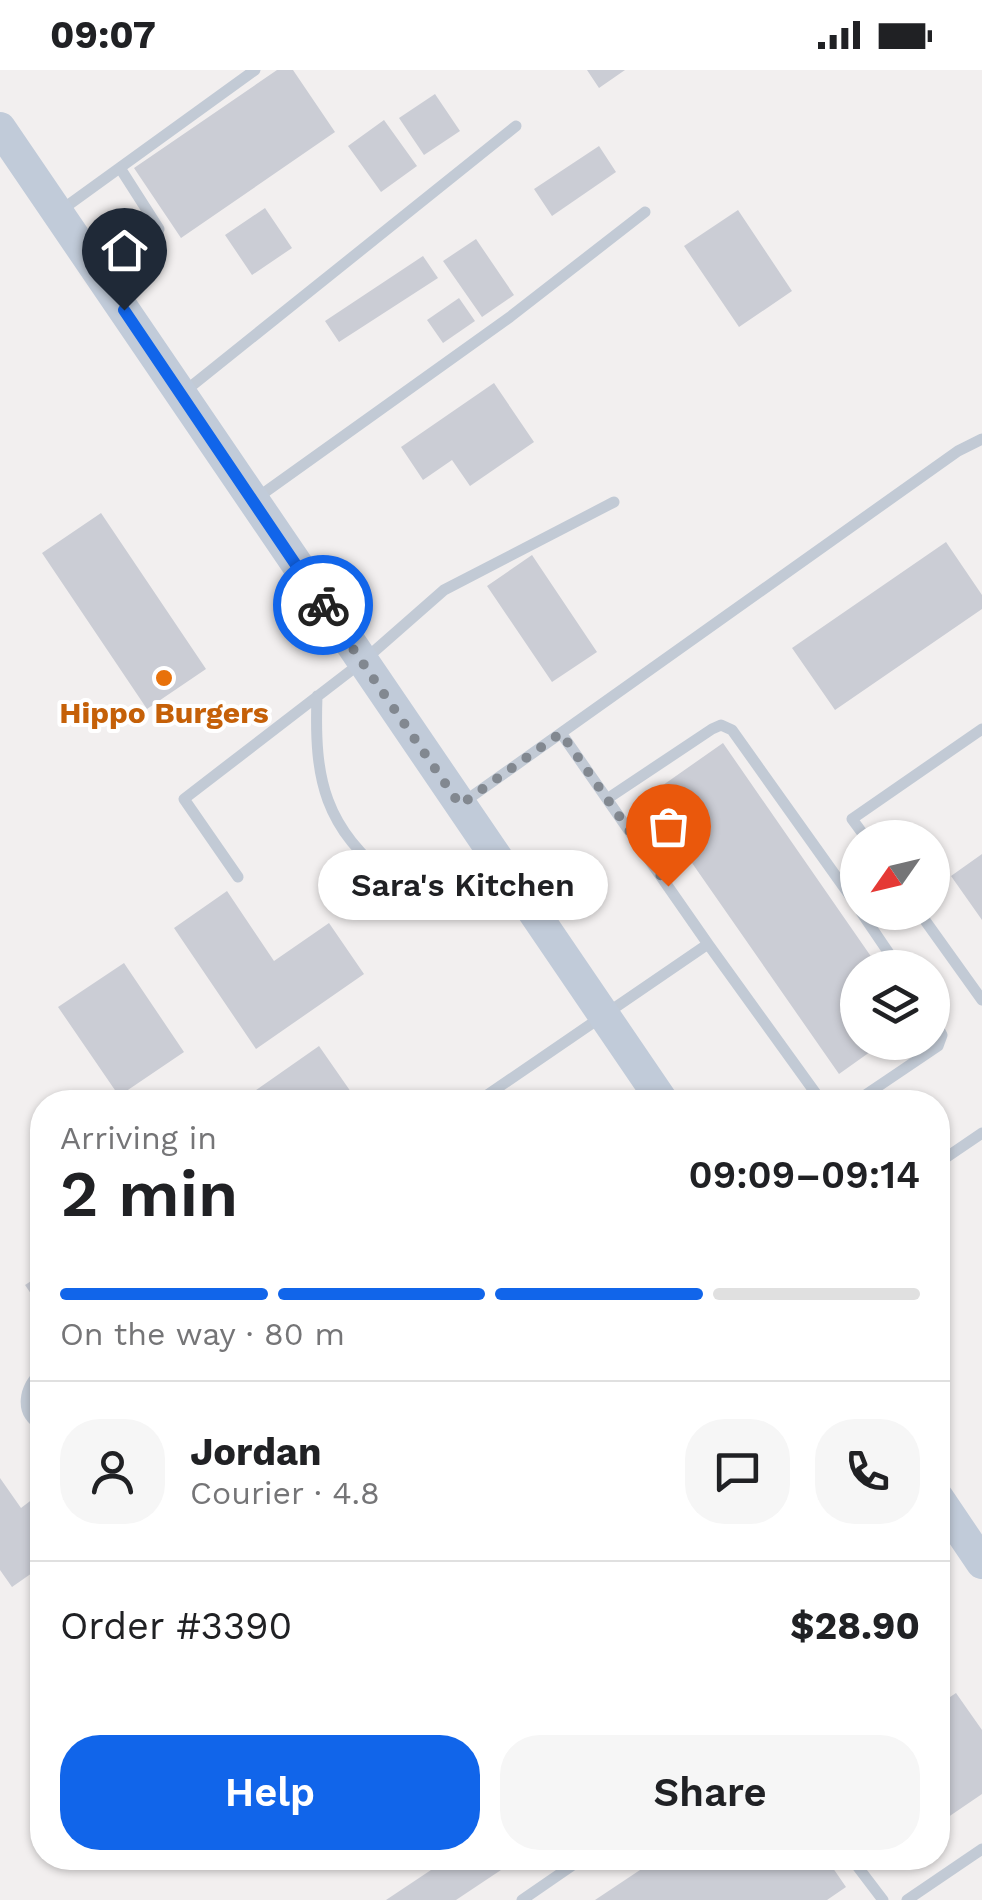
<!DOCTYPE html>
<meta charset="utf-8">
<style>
:root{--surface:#fff;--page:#f6f6f6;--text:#202124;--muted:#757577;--line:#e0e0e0;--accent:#1165ea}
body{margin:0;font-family:"Work Sans",sans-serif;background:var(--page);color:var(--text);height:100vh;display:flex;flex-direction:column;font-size:38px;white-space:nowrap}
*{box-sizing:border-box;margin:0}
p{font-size:32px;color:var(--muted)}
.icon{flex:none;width:55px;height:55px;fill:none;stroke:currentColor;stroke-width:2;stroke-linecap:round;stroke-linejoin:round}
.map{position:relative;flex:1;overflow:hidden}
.drawer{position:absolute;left:30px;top:1020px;width:920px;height:780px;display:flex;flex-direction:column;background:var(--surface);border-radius:40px;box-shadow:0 2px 8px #0004}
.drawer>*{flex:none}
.needle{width:65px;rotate:236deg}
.fabs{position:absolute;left:840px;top:750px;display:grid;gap:20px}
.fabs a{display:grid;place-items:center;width:110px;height:110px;border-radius:50%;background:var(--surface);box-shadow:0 2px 8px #0004;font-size:50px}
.pin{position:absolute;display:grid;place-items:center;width:85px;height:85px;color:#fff;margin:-102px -42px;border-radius:50% 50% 50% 0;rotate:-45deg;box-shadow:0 0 10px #0007}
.pin .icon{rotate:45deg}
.courier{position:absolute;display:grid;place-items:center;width:100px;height:100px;margin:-50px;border:8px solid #1165ea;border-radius:50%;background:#fff;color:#222;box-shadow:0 2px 12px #0007}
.bubble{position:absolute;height:70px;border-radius:35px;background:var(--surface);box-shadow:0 2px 8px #0004;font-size:32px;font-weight:600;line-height:70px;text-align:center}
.head em{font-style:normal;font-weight:600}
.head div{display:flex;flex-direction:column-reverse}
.head{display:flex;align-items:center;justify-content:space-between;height:170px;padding:0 30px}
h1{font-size:65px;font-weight:600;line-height:75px}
.bar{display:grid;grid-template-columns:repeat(4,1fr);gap:15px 10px;align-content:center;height:120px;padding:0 30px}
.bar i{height:12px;border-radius:8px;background:var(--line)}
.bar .selected{background:var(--accent)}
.bar p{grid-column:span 4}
.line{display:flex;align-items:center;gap:25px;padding:0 30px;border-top:2px solid var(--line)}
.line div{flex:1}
.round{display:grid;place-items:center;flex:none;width:105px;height:105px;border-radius:40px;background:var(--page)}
.button{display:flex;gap:20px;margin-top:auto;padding:20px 30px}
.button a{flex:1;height:115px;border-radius:40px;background:var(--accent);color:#fff;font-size:40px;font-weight:600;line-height:115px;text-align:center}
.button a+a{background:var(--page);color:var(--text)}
.status{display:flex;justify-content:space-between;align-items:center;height:70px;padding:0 50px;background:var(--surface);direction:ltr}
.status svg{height:28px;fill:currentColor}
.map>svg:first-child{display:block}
.building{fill:#cbcdd5}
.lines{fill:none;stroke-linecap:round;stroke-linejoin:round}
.lane{stroke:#c2cad5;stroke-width:11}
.secondary{stroke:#c1cbd9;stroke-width:32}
.done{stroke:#828890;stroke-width:10;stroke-dasharray:0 18}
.route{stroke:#1165ea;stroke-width:12}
.food-dot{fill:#e8710a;stroke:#fff;stroke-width:4}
.labels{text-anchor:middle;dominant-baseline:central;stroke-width:8;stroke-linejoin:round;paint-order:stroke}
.food-label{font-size:30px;font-weight:bold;fill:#c56008;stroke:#fff}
</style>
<div class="status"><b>09:07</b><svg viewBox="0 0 49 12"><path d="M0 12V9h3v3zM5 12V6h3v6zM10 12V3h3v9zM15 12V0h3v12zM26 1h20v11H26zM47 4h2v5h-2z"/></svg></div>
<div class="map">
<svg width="982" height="1830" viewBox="0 0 982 1830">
<rect width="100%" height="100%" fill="#f2efef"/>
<path class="building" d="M277,0H293L335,62L181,168L134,98Z
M587,0H625L599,18Z
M435,24L460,61L424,85L399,48Z
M384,50L417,96L381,122L348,76Z
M599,76L616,102L552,146L534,119Z
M265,138L292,178L252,205L225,165Z
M738,140L792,221L739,257L684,176Z
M476,169L514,225L482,247L443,191Z
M423,186L438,208L339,272L325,251Z
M459,228L475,251L443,273L427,250Z
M494,313L534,372L470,416L452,390L423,410L401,377Z
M101,443L206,599L147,639L42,483Z
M946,472L982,525V539L835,640L792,578Z
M532,485L597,582L552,612L487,516Z
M723,673L879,898H858V972H884L839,1004L646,727Z
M982,784V850L951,806Z
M227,821L274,891L329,853L364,904L256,979L174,858Z
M124,893L184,982L119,1026L58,937Z
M319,976L351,1022L336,1032H239Z
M42,1204V1240L25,1215Z
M0,1408L21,1438L42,1422V1496L12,1517L0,1500Z
M956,1623L982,1660V1724L938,1754V1635Z
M449,1788H519L456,1830H386Z
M658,1788H826L846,1817L827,1830H595Z"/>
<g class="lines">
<path class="lane" d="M60,141L255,0
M108,209C126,195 154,182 159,159L120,98
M184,322L516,56
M254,430L510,247L645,142
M317,626C314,711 324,757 393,812C408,824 427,839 447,843C468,846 493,826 510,816
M561,663L958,381L982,369
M607,729L712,659L721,655L732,660L858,837
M461,734L561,663L708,874L477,1032
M866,768L852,749L982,659
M238,807L184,729L362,592L444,520L614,432
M861,842L899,898
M919,842L982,930
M708,874L822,1032
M855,1032L938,976L942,965L932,946
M938,1093L982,1063
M42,1301C24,1317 18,1343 42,1356
M851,1788L883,1830
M522,1830L583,1788
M907,1830L982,1779"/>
<path class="secondary" d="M0,58L663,1032
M938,1428L982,1493"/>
</g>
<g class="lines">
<path class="done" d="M323,535L460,735L561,663L668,816"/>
<path class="route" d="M124,240L323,535"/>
</g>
<circle class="food-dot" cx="164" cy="608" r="10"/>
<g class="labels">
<g class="food-label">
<text x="164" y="642">Hippo Burgers</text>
</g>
</g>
</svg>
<div class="fabs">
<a><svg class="needle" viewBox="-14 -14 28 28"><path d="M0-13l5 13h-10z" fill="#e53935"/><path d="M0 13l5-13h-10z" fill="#757577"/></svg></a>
<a><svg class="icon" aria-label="layers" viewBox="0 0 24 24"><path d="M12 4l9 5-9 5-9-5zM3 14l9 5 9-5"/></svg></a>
</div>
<div class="pin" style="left:668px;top:816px;background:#ea580c"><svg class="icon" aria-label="bag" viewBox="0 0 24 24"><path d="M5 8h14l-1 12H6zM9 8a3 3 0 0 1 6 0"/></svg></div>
<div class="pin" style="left:124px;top:240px;background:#1f2937"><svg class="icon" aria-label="home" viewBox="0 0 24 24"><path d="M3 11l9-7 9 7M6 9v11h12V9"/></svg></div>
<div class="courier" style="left:323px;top:535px"><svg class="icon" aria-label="bike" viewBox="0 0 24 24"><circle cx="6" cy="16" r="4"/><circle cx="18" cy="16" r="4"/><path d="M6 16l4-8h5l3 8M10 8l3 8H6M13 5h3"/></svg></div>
<div class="bubble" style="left:318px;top:780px;width:290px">Sara's Kitchen</div>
<section class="drawer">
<div class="head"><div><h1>2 min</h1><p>Arriving in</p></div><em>09:09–09:14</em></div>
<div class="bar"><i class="selected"></i><i class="selected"></i><i class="selected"></i><i></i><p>On the way · 80 m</p></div>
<div class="line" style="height:180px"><a class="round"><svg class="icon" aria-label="person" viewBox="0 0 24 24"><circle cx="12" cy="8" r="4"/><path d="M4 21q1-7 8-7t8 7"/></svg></a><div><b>Jordan</b><p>Courier · 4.8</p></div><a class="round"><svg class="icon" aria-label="chat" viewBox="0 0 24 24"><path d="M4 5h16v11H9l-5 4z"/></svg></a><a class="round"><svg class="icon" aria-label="phone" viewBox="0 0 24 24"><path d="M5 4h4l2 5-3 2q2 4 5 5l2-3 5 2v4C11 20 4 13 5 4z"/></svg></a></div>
<div class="line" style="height:130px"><div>Order #3390</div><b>$28.90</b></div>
<div class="button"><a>Help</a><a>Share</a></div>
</section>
</div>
